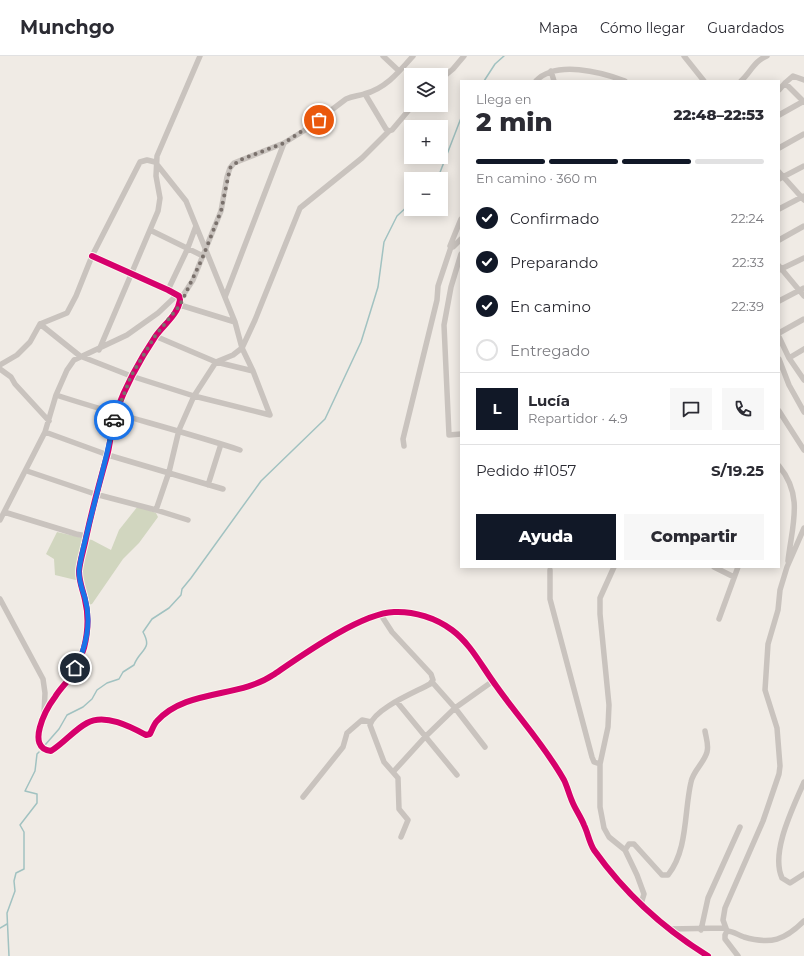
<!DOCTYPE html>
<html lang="es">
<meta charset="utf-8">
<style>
:root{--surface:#fff;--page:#f7f7f7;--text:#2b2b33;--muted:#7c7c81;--line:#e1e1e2;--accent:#111827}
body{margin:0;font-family:Montserrat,sans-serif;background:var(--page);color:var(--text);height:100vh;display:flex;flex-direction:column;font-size:15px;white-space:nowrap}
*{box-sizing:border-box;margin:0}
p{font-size:13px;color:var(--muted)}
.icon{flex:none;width:22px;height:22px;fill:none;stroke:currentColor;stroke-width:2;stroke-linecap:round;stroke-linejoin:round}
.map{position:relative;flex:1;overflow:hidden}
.side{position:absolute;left:460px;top:24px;width:320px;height:488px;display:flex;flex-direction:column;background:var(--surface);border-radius:0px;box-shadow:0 2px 10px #0003}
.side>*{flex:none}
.tools{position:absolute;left:404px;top:12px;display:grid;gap:8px}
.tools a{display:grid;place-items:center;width:44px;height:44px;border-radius:0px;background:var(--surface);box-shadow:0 2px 10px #0003;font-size:20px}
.pin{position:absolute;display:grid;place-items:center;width:34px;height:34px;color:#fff;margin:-17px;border:2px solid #fff;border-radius:50%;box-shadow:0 1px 4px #0007}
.courier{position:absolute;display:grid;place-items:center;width:40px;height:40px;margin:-20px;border:3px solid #1a73e8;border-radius:50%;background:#fff;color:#222;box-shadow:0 1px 5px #0007}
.overview em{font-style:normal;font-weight:800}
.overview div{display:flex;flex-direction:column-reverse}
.overview{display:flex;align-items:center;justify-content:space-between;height:68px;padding:0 16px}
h1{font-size:26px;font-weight:800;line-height:30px}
.bar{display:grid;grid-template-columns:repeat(4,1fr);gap:6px 4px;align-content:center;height:48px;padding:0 16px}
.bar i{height:5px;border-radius:3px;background:var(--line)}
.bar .selected{background:var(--accent)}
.bar p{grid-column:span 4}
.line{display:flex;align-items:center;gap:10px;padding:0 16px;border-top:1px solid var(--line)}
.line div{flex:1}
.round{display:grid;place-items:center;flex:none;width:42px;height:42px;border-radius:0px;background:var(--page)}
ol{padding:0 16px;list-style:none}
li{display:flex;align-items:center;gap:12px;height:44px}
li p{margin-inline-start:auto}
li .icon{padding:4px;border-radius:50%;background:var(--accent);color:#fff;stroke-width:4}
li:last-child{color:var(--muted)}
li i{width:22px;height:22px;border:2px solid var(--line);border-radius:50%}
.action{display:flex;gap:8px;margin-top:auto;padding:8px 16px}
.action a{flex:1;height:46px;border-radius:0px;background:var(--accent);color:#fff;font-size:16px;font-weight:800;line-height:46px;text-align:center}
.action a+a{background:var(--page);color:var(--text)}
header{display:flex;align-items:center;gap:24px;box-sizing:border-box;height:56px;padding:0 20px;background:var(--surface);border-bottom:1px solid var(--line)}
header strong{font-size:19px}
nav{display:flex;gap:22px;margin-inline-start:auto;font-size:14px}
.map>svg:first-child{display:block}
.green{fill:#d1d6bf}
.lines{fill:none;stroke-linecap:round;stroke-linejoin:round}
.stream{stroke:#a1c2c1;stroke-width:1.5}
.minor{stroke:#c9c3be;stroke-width:5.5}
.cycleway-casing{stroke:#fbf5ee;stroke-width:8}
.cycleway{stroke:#d6006c;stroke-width:6}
.done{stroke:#7a716c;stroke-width:4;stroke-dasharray:0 7.2}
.route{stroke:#1a73e8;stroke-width:5}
</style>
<header>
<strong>Munchgo</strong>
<nav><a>Mapa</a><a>Cómo llegar</a><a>Guardados</a></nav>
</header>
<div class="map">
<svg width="804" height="900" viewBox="0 0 804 900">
<rect width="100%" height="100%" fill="#f0ebe5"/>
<path class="green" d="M138,450L156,457L158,461L139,487L123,503L92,548L88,549L84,526L55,519L54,503L46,498L57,476L92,484L111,494L119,474Z"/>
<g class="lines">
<path class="stream" d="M484,25L495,8L504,0
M435,123L439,119L461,62
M45,689L59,673L67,659L83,651L92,643L97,634L107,627L119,623L123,616L134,609C140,593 153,594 143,576L152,563L169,552L181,539L182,533L191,522L261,425L325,363L361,286L378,231L384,186L397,160L411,147
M0,872L7,868
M9,900L7,857L15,835L14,825L16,817L24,813V776L20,769L37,747V738L25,735L35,715L37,698L39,696"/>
<path class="minor" d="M383,0L399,15
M684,0L704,25
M551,15L554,25
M441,23L453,13L464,0
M804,24L793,20L785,27L804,46
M536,25C556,4 601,16 625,25
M741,25C751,16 754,5 767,0
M779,34L785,27
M365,38L386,73L389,75L392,74L413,49
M779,59L804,45
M779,92L804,78
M779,116L804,144
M779,123L804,110
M779,153L804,140
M461,163L450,190L453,191L461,183
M150,174L203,200
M779,184L804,170
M461,198L451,231L444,269L449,379L461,378
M92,200L168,234L179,240L180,244C178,259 163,269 155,281C139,305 126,329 116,356C111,370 111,386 107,400C99,428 92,454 86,482C84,493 80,504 79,515C79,526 83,534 85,544C89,560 88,576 84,592C81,602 75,612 70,622C65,628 59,634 55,641C46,653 25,692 51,695C64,687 74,674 87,667C105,657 131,671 146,679L150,678C152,674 154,668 157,665C186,633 239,642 273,619C301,600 361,557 394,556C414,555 436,562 452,574C471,588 482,611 497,631C519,662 545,690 564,724C567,730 569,738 572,745C575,753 581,761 584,769C588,777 589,786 594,794C624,836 664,873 708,900
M779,210L804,240
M779,214L804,202
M168,234L187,194L196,170
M225,241L284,87
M180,244L193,224L221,155L227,121L230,112L234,107L284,87L305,74L346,43C353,40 358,40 364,38C385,33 399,16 413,0
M779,245L804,232
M180,249L235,266
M40,268L80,300L131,320L194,340L270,359
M779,277L804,263
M155,280L216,306L253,315
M779,281L789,302L804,324
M99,294L158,155L160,142L156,120L157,100L200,0
M789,302L804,293
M779,303L789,329L804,356
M0,309L17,299L30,286L40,268L67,257L76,240L92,200L140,106L147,104L155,106L186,145L235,266L242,292L253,315L270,359
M0,313L11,321L15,328L49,365
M56,339C117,359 179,374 240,394
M779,355L804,394
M45,376L108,399L223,433
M404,390L403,383L437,244L438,230L451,191
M779,410C804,440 792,469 788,505
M27,415L95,438L156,454L188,464
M208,429L221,388
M156,454L169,416L179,374L194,340L216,306L233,299L242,292L255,264L300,152L362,102L389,75
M4,456L76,478L86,480
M0,464L45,376L56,339L67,314L74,304L127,279L158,257L176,240
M614,511L600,542V558L609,649L608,671L600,708V751L604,772L609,781L625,794L637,819L644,838L641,848
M714,511L734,521
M550,514V543L592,701L594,706L600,708
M0,543L43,623L45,637L44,658
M381,559L392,576L431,618L433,624L430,628C416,636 375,652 370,669L384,706L398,722L399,753L408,764L401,781
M719,563L738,511
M432,626L455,652L485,691
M397,646L457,719
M394,715L425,681L455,652L493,625
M804,726C794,750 770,796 782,822L790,827L804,818
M303,741L343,691L347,677L362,664L371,666
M625,794L629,788H634L662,819H668C688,794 684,756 691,726C693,715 704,707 707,696C709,689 706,682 705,675
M669,873L725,872
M701,874L708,842L740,771
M727,875L723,864L725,852L763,765L779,718L780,710L777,672L765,634L768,588L778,554L780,534L787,511L804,472
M738,900L725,883V879L727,875C733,875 738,879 744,881C771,889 785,884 804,865"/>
<defs>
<path id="cycleway" d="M92,200L168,234L179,240L180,244C178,259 163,269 155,281C139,305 126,329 116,356C111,370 111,386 107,400C99,428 92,454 86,482C84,493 80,504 79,515C79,526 83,534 85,544C89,560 88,576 84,592C81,602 75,612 70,622C65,628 59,634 55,641C46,653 25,692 51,695C64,687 74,674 87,667C105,657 131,671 146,679L150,678C152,674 154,668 157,665C186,633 239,642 273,619C301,600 361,557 394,556C414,555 436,562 452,574C471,588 482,611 497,631C519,662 545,690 564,724C567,730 569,738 572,745C575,753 581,761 584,769C588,777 589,786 594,794C624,836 664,873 708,900"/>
</defs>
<use href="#cycleway" class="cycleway-casing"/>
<use href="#cycleway" class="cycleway"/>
</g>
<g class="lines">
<path class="done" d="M114,364L131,320L155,280L180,249L202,203L221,155L230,112L240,104L284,87L319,64"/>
<path class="route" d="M75,612C86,592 92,566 85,542C82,533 79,526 79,515C80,503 84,489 87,477C96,439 107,402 114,364"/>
</g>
</svg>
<div class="tools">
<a><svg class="icon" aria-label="layers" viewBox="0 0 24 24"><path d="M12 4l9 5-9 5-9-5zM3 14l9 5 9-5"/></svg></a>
<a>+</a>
<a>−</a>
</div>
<div class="pin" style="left:319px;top:64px;background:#ea580c"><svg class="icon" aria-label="bag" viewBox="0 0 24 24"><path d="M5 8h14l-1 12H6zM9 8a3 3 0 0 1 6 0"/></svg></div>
<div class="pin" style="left:75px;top:612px;background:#1f2937"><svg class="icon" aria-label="home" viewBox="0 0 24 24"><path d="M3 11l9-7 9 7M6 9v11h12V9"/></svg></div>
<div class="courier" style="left:114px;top:364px"><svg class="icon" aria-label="car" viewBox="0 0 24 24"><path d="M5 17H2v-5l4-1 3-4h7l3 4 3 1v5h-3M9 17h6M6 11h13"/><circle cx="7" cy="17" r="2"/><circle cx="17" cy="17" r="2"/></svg></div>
<section class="side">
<div class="overview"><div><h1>2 min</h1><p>Llega en</p></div><em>22:48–22:53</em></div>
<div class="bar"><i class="selected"></i><i class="selected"></i><i class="selected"></i><i></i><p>En camino · 360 m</p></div>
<ol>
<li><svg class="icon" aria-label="check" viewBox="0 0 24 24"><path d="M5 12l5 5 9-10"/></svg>Confirmado<p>22:24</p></li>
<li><svg class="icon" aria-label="check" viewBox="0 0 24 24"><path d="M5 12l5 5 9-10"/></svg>Preparando<p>22:33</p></li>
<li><svg class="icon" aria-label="check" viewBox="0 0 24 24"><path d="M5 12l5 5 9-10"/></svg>En camino<p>22:39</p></li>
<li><i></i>Entregado</li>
</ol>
<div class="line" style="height:72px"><b class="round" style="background:var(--accent);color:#fff">L</b><div><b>Lucía</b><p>Repartidor · 4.9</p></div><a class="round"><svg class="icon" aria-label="chat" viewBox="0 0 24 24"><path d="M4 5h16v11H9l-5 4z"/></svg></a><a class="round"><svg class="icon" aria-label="phone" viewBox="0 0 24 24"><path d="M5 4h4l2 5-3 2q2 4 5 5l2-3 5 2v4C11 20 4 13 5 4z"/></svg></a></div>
<div class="line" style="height:52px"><div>Pedido #1057</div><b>S/19.25</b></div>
<div class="action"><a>Ayuda</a><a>Compartir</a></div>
</section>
</div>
